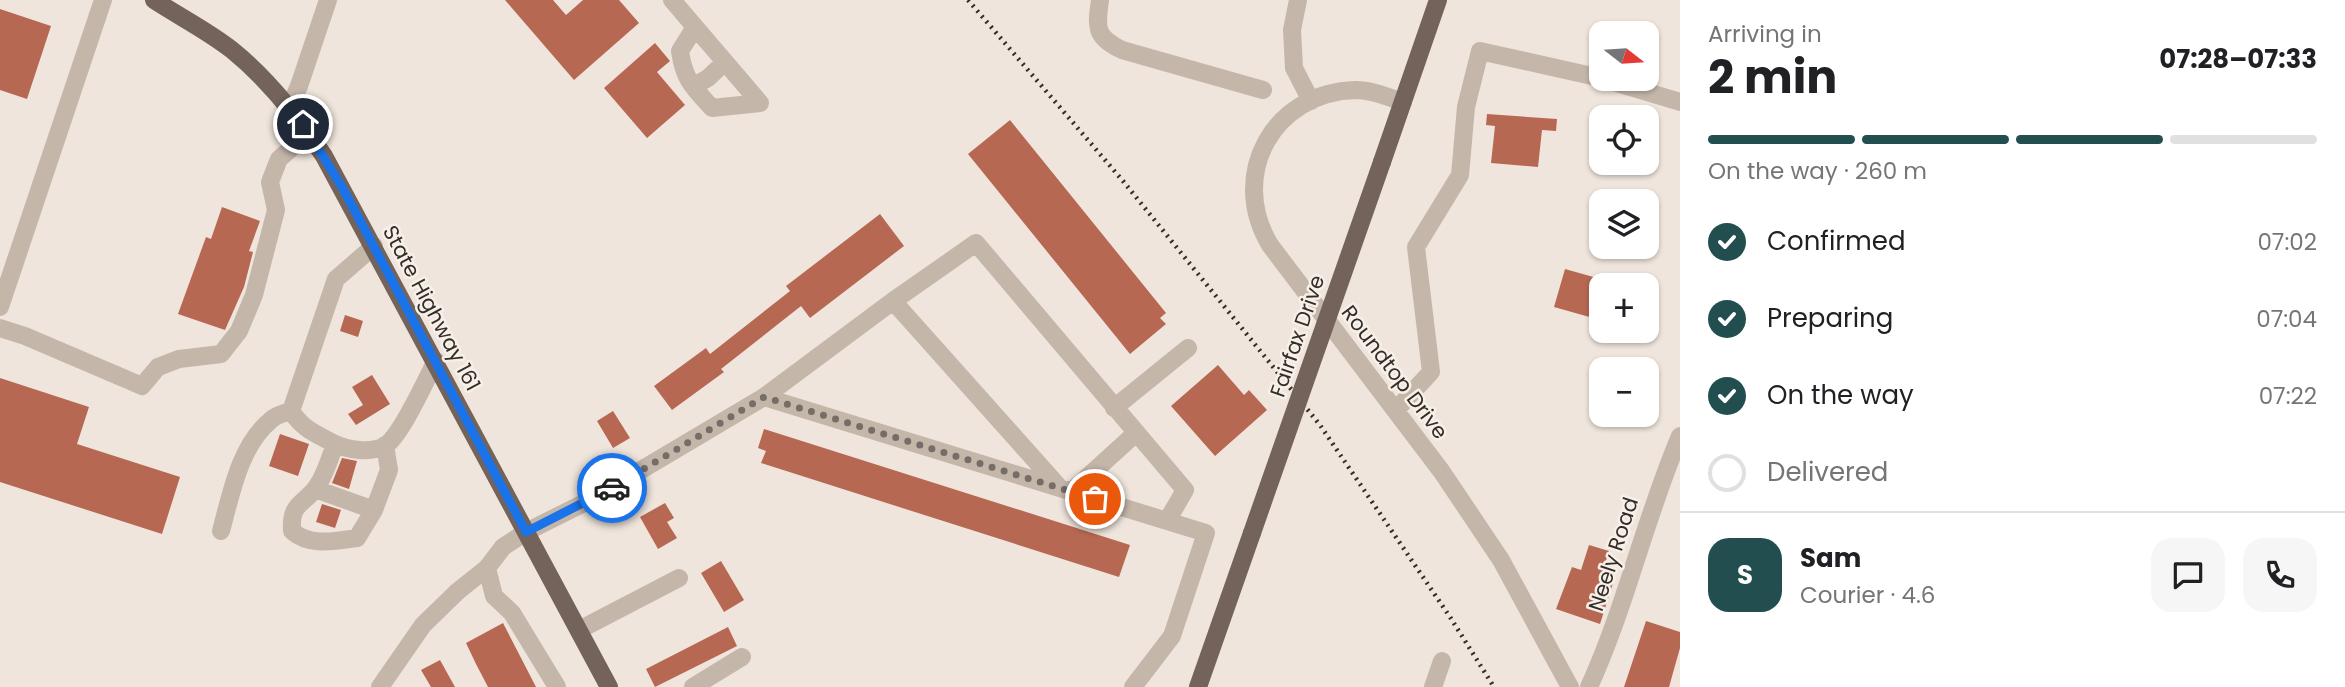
<!DOCTYPE html>
<meta charset="utf-8">
<style>
:root{--surface:#fff;--page:#f6f6f6;--text:#202124;--muted:#757577;--line:#e0e0e0;--accent:#234e50}
body{margin:0;font-family:Poppins,sans-serif;background:var(--page);color:var(--text);height:100vh;display:flex;flex-direction:column;font-size:26px;white-space:nowrap}
*{box-sizing:border-box;margin:0}
p{font-size:23px;color:var(--muted)}
.icon{flex:none;width:38px;height:38px;fill:none;stroke:currentColor;stroke-width:2;stroke-linecap:round;stroke-linejoin:round}
.map{position:relative;flex:1;overflow:hidden}
.drawer{display:flex;flex-direction:column;background:var(--surface);width:665px}
.drawer>*{flex:none}
.needle{width:46px;rotate:107deg}
.buttons{position:absolute;left:1589px;top:21px;display:grid;gap:14px}
.buttons a{display:grid;place-items:center;width:70px;height:70px;border-radius:14px;background:var(--surface);box-shadow:0 2px 5px #0004;font-size:35px}
.pin{position:absolute;display:grid;place-items:center;width:60px;height:60px;color:#fff;margin:-30px;border:4px solid #fff;border-radius:50%;box-shadow:0 2px 7px #0007}
.courier{position:absolute;display:grid;place-items:center;width:70px;height:70px;margin:-35px;border:5px solid #1a73e8;border-radius:50%;background:#fff;color:#222;box-shadow:0 2px 9px #0007}
.overview em{font-style:normal;font-weight:700}
.overview div{display:flex;flex-direction:column-reverse}
.overview{display:flex;align-items:center;justify-content:space-between;height:119px;padding:0 28px}
h1{font-size:46px;font-weight:700;line-height:52px}
.bar{display:grid;grid-template-columns:repeat(4,1fr);gap:10px 7px;align-content:center;height:84px;padding:0 28px}
.bar i{height:9px;border-radius:5px;background:var(--line)}
.bar .active{background:var(--accent)}
.bar p{grid-column:span 4}
.line{display:flex;align-items:center;gap:18px;padding:0 28px;border-top:2px solid var(--line)}
.line div{flex:1}
.round{display:grid;place-items:center;flex:none;width:74px;height:74px;border-radius:21px;background:var(--page)}
ol{padding:0 28px;list-style:none}
li{display:flex;align-items:center;gap:21px;height:77px}
li p{margin-inline-start:auto}
li .icon{padding:7px;border-radius:50%;background:var(--accent);color:#fff;stroke-width:4}
li:last-child{color:var(--muted)}
li i{width:38px;height:38px;border:4px solid var(--line);border-radius:50%}
main{display:flex;flex:1;min-height:0}
.map>svg:first-child{display:block}
.building{fill:#b76852}
.lines{fill:none;stroke-linecap:round;stroke-linejoin:round}
.minor{stroke:#c5b6aa;stroke-width:18}
.major{stroke:#74635b;stroke-width:18}
.rail{stroke:#332c28;stroke-width:4.5;stroke-dasharray:2 5;stroke-linecap:butt}
.major-bridge{stroke:#74635b;stroke-width:18}
.done{stroke:#756d67;stroke-width:7;stroke-dasharray:0 12.6}
.route{stroke:#1a73e8;stroke-width:9}
.labels{text-anchor:middle;dominant-baseline:central;stroke-width:5;stroke-linejoin:round;paint-order:stroke}
.street-label{font-size:21px;fill:#332c28;stroke:#f7f0e8}
</style>
<main>
<div class="map">
<svg width="1680" height="687" viewBox="0 0 1680 687">
<rect width="100%" height="100%" fill="#efe5dc"/>
<path class="building" d="M505,0H553L566,15L583,0H619L639,23L574,80Z
M0,9L51,26L27,99L0,90Z
M655,43L670,61L657,72L685,105L647,138L604,88Z
M1487,114L1557,119L1556,131L1542,130L1538,167L1491,163L1495,126L1486,125Z
M1010,120L1166,313L1160,318L1166,324L1130,354L968,154Z
M222,207L260,221L249,251L253,252L244,287L225,330L178,314L206,237L211,239Z
M880,214L904,246L810,318L801,306L721,369L724,372L672,410L654,386L706,348L710,354L790,291L786,286Z
M1565,269L1604,280L1593,318L1554,307Z
M345,315L363,321L358,337L340,331Z
M1218,365L1244,395L1249,390L1267,410L1215,456L1171,406Z
M372,375L390,404L356,425L348,414L363,405L352,387Z
M0,378L89,407L77,444L180,477L162,534L0,482Z
M613,411L630,438L613,448L597,421Z
M764,429L1130,545L1119,577L761,463L766,451L758,448Z
M280,434L309,444L298,476L269,466Z
M342,458L357,461L349,489L332,483Z
M665,503L674,518L667,522L677,538L658,549L640,517Z
M322,504L341,510L335,528L316,522Z
M1589,545L1609,551L1601,576L1614,580L1600,624L1556,609L1572,567L1581,570Z
M721,561L744,600L724,612L701,573Z
M1646,621L1680,632V648L1669,687H1624Z
M503,623L536,687H488L476,664L466,643Z
M728,627L737,646L655,687L646,669Z
M440,660L455,687H431L421,670Z"/>
<g class="lines">
<path class="minor" d="M672,0L760,103
M1100,0C1096,28 1095,37 1122,50L1263,90
M1298,0L1292,30L1294,68L1311,101
M695,27L680,51C684,80 693,87 712,108L760,103
M1603,79L1680,102
M694,86L708,78L725,62
M1403,102C1388,97 1372,90 1356,90C1273,92 1228,175 1270,245L1442,472L1501,560L1570,687
M289,108L299,86L328,0
M374,246L336,279L291,411C303,429 314,433 333,443C347,450 372,454 386,445C402,434 425,381 436,361
M893,301L1059,487
M0,307L103,0
M0,328L25,336L142,386L158,367L179,359L221,354L239,331L254,295L276,210L270,182L279,159L309,133
M764,397L893,301L976,243L1185,490L1167,521
M1114,408L1188,348
M1396,410L1431,372L1416,247L1460,175L1466,107L1480,51L1601,78
M335,444C330,458 326,472 318,485C305,505 290,501 292,531C310,547 336,541 357,538L374,510L389,470L385,445
M315,489L374,510
M1071,492L1136,433
M221,531C231,494 240,445 271,420C276,415 284,413 291,411
M579,630L679,578
M380,687L423,625L458,591L487,568
M557,687L512,613L494,596L487,568L503,547L526,532L594,498L764,397L1206,533L1172,636L1133,687
M693,687L742,657
M1433,687L1442,661
M1589,687C1626,606 1645,518 1680,436"/>
<path class="major" d="M154,0C180,17 208,31 232,50C269,80 298,117 324,156L609,687
M1382,162L1438,0
M1198,687L1252,533"/>
<path class="rail" d="M968,0L1123,181L1320,425L1450,617L1494,687"/>
<path class="major-bridge" d="M1252,533L1382,162"/>
</g>
<g class="lines">
<path class="done" d="M612,488L764,397L1095,499"/>
<path class="route" d="M303,124L342,187L526,532L612,488"/>
</g>
<g class="labels">
<g class="street-label">
<text transform="translate(432 308) rotate(62)">State Highway 161</text>
<text transform="translate(1297 336) rotate(-71)">Fairfax Drive</text>
<text transform="translate(1395 372) rotate(53)">Roundtop Drive</text>
<text transform="translate(1613 554) rotate(-72)">Neely Road</text>
</g>
</g>
</svg>
<div class="buttons">
<a><svg class="needle" viewBox="-14 -14 28 28"><path d="M0-13l5 13h-10z" fill="#e53935"/><path d="M0 13l5-13h-10z" fill="#757577"/></svg></a>
<a><svg class="icon" aria-label="locate" viewBox="0 0 24 24"><circle cx="12" cy="12" r="6"/><path d="M12 2v4M12 18v4M2 12h4M18 12h4"/></svg></a>
<a><svg class="icon" aria-label="layers" viewBox="0 0 24 24"><path d="M12 4l9 5-9 5-9-5zM3 14l9 5 9-5"/></svg></a>
<a>+</a>
<a>−</a>
</div>
<div class="pin" style="left:1095px;top:499px;background:#ea580c"><svg class="icon" aria-label="bag" viewBox="0 0 24 24"><path d="M5 8h14l-1 12H6zM9 8a3 3 0 0 1 6 0"/></svg></div>
<div class="pin" style="left:303px;top:124px;background:#1f2937"><svg class="icon" aria-label="home" viewBox="0 0 24 24"><path d="M3 11l9-7 9 7M6 9v11h12V9"/></svg></div>
<div class="courier" style="left:612px;top:488px"><svg class="icon" aria-label="car" viewBox="0 0 24 24"><path d="M5 17H2v-5l4-1 3-4h7l3 4 3 1v5h-3M9 17h6M6 11h13"/><circle cx="7" cy="17" r="2"/><circle cx="17" cy="17" r="2"/></svg></div>
</div>
<section class="drawer">
<div class="overview"><div><h1>2 min</h1><p>Arriving in</p></div><em>07:28–07:33</em></div>
<div class="bar"><i class="active"></i><i class="active"></i><i class="active"></i><i></i><p>On the way · 260 m</p></div>
<ol>
<li><svg class="icon" aria-label="check" viewBox="0 0 24 24"><path d="M5 12l5 5 9-10"/></svg>Confirmed<p>07:02</p></li>
<li><svg class="icon" aria-label="check" viewBox="0 0 24 24"><path d="M5 12l5 5 9-10"/></svg>Preparing<p>07:04</p></li>
<li><svg class="icon" aria-label="check" viewBox="0 0 24 24"><path d="M5 12l5 5 9-10"/></svg>On the way<p>07:22</p></li>
<li><i></i>Delivered</li>
</ol>
<div class="line" style="height:126px"><b class="round" style="background:var(--accent);color:#fff">S</b><div><b>Sam</b><p>Courier · 4.6</p></div><a class="round"><svg class="icon" aria-label="chat" viewBox="0 0 24 24"><path d="M4 5h16v11H9l-5 4z"/></svg></a><a class="round"><svg class="icon" aria-label="phone" viewBox="0 0 24 24"><path d="M5 4h4l2 5-3 2q2 4 5 5l2-3 5 2v4C11 20 4 13 5 4z"/></svg></a></div>
</section>
</main>
